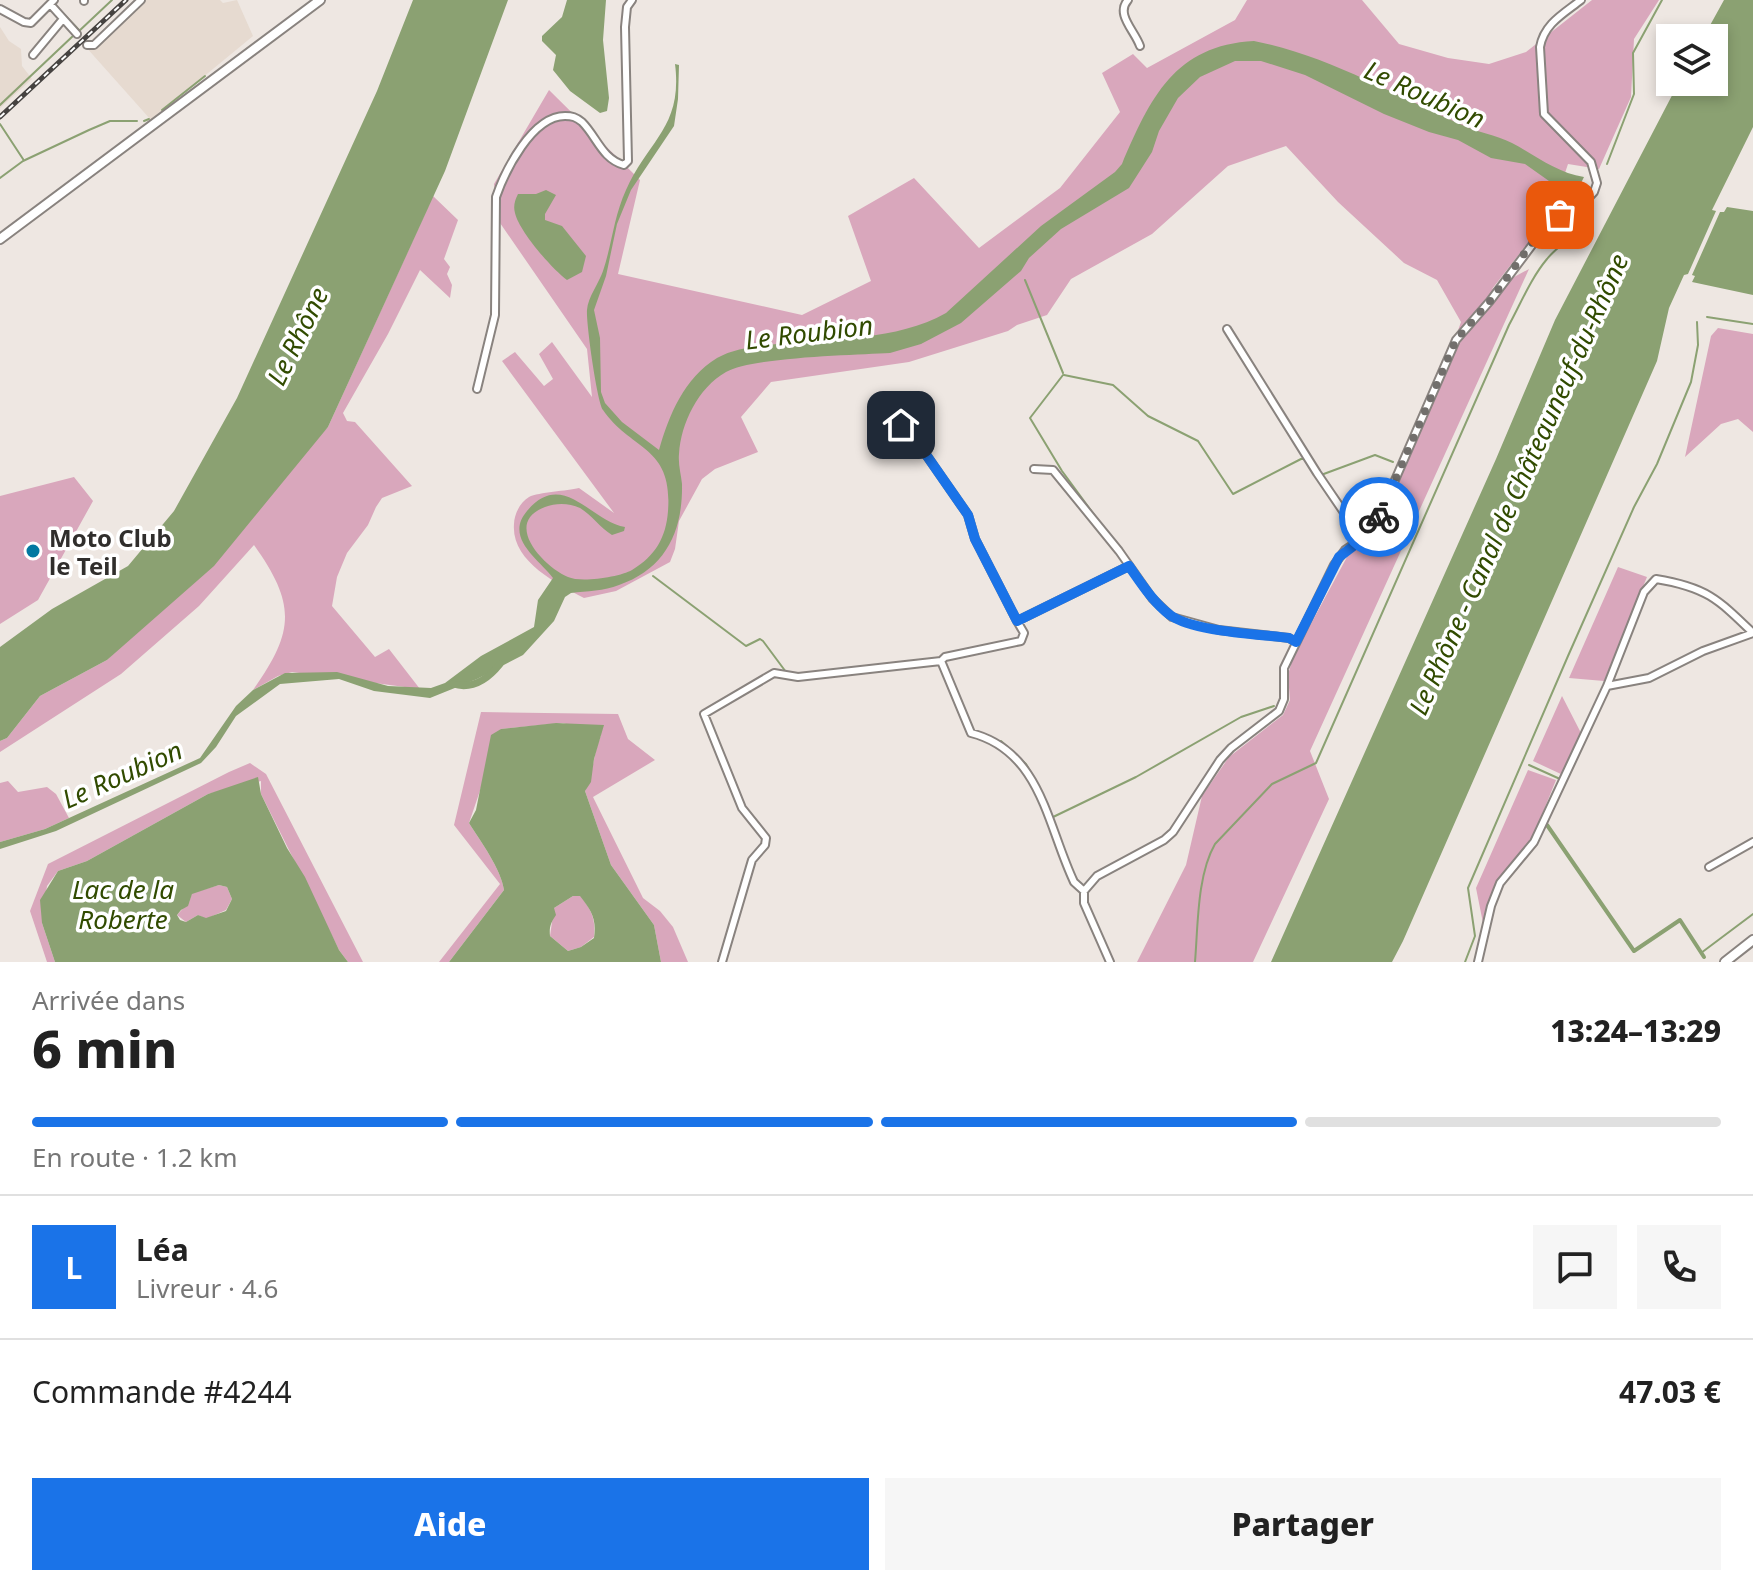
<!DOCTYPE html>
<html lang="fr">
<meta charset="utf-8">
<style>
:root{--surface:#fff;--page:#f6f6f6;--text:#222;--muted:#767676;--line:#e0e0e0;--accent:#1a73e8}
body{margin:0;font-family:"Noto Sans",sans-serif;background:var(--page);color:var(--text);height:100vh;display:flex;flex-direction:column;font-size:30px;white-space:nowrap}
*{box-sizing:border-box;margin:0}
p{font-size:26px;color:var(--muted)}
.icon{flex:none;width:44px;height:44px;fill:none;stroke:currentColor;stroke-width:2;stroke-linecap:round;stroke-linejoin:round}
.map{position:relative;height:962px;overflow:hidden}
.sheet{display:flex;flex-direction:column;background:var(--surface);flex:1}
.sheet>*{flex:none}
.buttons{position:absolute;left:1656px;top:24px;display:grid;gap:16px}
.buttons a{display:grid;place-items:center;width:72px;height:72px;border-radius:0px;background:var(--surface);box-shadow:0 4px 12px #0003;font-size:40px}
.pin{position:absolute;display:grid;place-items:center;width:68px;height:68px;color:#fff;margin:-34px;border-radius:16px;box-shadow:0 4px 12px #0006}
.courier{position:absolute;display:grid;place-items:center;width:80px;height:80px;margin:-40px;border:6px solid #1a73e8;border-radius:50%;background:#fff;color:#222;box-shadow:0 2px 10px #0007}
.summary em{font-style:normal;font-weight:800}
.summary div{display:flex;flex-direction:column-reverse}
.summary{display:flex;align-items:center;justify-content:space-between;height:136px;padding:0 32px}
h1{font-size:52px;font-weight:800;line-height:60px}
.bar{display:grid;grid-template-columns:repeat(4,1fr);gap:12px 8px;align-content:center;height:96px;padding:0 32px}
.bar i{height:10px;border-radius:6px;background:var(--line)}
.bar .on{background:var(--accent)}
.bar p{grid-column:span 4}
.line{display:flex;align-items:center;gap:20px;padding:0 32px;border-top:2px solid var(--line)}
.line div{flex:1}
.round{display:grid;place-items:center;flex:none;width:84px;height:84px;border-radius:0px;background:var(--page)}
.button{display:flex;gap:16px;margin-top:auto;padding:16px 32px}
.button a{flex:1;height:92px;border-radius:0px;background:var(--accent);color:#fff;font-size:32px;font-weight:800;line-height:92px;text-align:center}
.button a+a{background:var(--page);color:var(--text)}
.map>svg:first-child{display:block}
.built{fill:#e6dad0}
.green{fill:#d9a7bc}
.water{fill:#8ba172;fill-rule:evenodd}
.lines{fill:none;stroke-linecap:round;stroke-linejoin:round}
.stream{stroke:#8ba172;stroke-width:2}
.canal{stroke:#8ba172;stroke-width:4}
.river{stroke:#8ba172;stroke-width:7}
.minor-casing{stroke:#89837f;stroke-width:10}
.major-casing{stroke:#89837f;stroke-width:12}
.minor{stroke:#fff;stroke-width:6}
.major{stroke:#fff;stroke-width:8}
.rail-casing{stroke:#464341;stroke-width:5}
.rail{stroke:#fff;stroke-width:2;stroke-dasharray:6;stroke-linecap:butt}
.done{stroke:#726f6c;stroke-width:8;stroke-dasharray:0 14.4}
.route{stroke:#1a73e8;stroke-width:10}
.poi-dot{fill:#0278a1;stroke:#fff;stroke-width:3}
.labels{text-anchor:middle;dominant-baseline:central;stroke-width:7;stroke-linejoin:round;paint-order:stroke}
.poi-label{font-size:24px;font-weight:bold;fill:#302e2c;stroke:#fff;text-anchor:start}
.water-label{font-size:26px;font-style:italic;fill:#314b00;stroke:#fff}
</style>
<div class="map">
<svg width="1753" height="962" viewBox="0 0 1753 962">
<rect width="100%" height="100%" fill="#eee7e2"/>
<path class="built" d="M136,0H220L223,3L237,0L253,36L151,120L85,46Z
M0,27L9,41L21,49L22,66L32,79L0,108Z"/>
<path class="green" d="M1247,0H1362L1399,44L1448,58L1489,64L1526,52L1592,0H1659L1634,39L1631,97L1599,169L1568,164L1552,212L1492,289L1529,269L1310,751L1329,799L1253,962H1137L1186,865L1202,796L1229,757L1283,715L1290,700L1288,675L1293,657L1347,557L1372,537L1428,414L1461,322L1437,280L1404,263L1338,202L1286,146L1228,166L1152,234L1071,279L1047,315L1017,325L1008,331L909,362L771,382L741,417L758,452L715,469L702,479L679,521L675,549L670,562L616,591L584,598C556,583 511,561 514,524C514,515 520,502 529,497C539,492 567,491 579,488L614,513L502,361L515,352L544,386L553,379L539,354L552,342L592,397L587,349L498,220L494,184L549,90L640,180L618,274L802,315L871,281L848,216L914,178L979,248L1060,188L1120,112L1102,73L1133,54L1147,68L1235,20Z
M433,196L458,220L444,259L450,267L447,274L452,285L450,298L420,270L388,334L343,413L347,421L355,422L412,486L382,498L376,507L368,525L347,553L337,577L332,606L375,657L389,649L420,689L292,672L278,676L253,690C295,631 296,604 254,545L199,606L121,674L0,752V741L7,738L40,696L107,660L328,427Z
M1718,328L1753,334V432L1738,419L1721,424L1685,457L1711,336Z
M74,477L93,501L38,600L0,624V496Z
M1618,567L1647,577L1604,681L1569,678Z
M1562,696L1581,733L1563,775L1533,761Z
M481,712L618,714L628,739L655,760L593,797L643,898L660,911L673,927L688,962H661L654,925L611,865L585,791C594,771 593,754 601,735L563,723L501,729L469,823C481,842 501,869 504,890L449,962H439L500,884L454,825Z
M250,763L266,774L363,962H348L339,950L261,794V781L208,794L87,861L58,871L47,886L42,923L55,962H47L30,911L48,864L229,772Z
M1528,770L1556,780L1531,842L1499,880L1483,923L1476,888Z
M8,781L18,792L47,787L56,794L69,818L45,829L0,842V783Z
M219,885L227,887L232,899L226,910L206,919L198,915L186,922L177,915L189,902L192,893Z
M580,895C591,910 596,918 594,937L581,947L568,951L550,936L554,908L573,896Z"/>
<path class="water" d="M413,0H508L445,171L328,427L214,566L107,660L40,696L7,738L0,741V647L52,609L128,566L174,511L237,398L377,91Z
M567,0H606L603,40L609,98L607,111L600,113L570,91L553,70L556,55L542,41V36L562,17Z
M1724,0H1753V127L1712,210L1716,211L1688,274L1684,275L1669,308L1657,361L1403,941L1392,962H1271L1496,459L1555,320L1679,82H1714V38H1703Z
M1254,41C1326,55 1393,94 1460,124C1476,132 1496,135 1512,143C1535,155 1557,173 1584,177L1577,191L1549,181L1525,164L1491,158L1458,140L1429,132L1384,114L1305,75L1261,61H1235L1200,77L1178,98L1159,131L1152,152L1129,188L1061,229L1029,258L1021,271L961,323L921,344L890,353C855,355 753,357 726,372C698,388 681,423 679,454C678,464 681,474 682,484C683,532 665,569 619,585C604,591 587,591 571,593L565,597L554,621L523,655L477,679L430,698L374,691L339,679L280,684L236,716L216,747L201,763L56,831L0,849V842L45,829L200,758L236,706L253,690L285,673L337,672L388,686L431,688L445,683L481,656L534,627L538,600L553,578C539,559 504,538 527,511C563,468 591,522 625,527L624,531L612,535C600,528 592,515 580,508C569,503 556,503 545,507C502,523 544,567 568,577C581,583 620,577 632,570C655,556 666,538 668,511C673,445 631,451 603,410C597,401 586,323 587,310C588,297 599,283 603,271C612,244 614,216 626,190C648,140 683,127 675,64L679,65L678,99L674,126L631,190L617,224L606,276L594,310L600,338L601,392L605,403L622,422L659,450C669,415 684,378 717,358C734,348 758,346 777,344C833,338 896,341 946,313L1041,226L1115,172L1122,164C1150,98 1175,45 1254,41Z
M546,190L556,195L545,214V220L562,226L586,256L582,272L567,280C552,269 519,231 515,213C513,206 515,200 518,194H536Z
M1727,207L1753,211V295L1692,282L1695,276L1692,275L1720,212H1724Z
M556,723L604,725L594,759L591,782L585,791L611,865L654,925L661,962H449L504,890C501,869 481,842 469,823L476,810L491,735L501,729ZM573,896H580C591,910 597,919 594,938L581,947L568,951L550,936C549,927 551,922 556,915L554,908Z
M258,777L261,794L287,848L305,877L339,950L348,962H55L42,923L40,900L58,871L87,861L208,794ZM219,885L227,887L232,899L226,911L206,918L198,915L186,922L180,920L177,915L181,910L188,906L192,894Z"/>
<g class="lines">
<path class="stream" d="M55,5L79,30
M78,32L112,0
M0,105L74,35
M162,110L205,76
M144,121L149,119
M0,124L23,159
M1607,164L1634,94L1633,53L1662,0
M0,178L23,161L89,130L110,121H137
M1025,280L1063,373
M1707,317L1753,324
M1063,375L1030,418L1062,471L1106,531
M1064,375L1113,385L1148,416L1198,441L1233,494L1301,459H1305L1309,466
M1321,475L1375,455L1393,462
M653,576L746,646L760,639L763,641L786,672
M1144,581L1156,598
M1215,626L1244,630
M1001,741L1026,764L1042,793
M1529,765L1560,779
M1051,818L1136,777L1241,717L1274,706
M1701,953L1753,914
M1195,962C1198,926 1197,875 1215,844L1272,784L1316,763L1509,325C1521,303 1531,278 1547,259C1558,245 1573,240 1580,222
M1465,962L1475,936L1468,888L1568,656L1634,507L1657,464L1691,382L1698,345L1697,322"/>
<path class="canal" d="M1547,825L1634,951L1680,920L1704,957"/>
<path class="river" d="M1573,183L1589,190
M453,684C473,690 488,679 500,664"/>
<defs>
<path id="minor" d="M84,0V1
M1128,0C1115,14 1135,31 1140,46
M50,4L77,34
M0,9L24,22L31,23L54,0
M87,45H94L141,0
M33,55L63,19
M1227,329L1317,473L1362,539
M477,389L495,315L496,197C505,171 532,116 565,116C572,116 576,117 582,122C597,137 602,159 624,165L628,161L625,27L627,7L632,0
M883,414L890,427L901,425L911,433L968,515L975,539L1017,621
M1034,469L1053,470L1119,551L1152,598L1172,617L1219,630L1289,638L1296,642
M1607,686L1644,592L1656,579C1706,587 1718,599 1753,633
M1709,867L1753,842
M1084,891L1097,876L1164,840L1173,832L1220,760L1231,748L1279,711L1284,699V668L1334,565L1345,550L1369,534L1375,526L1456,340L1490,301L1551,220L1579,208L1594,192L1597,183L1591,162L1544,114L1540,47C1544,24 1563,14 1581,0
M1084,891L1074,882C1047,825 1041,751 971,733L941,661L945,657L1021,641L1024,633L1017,621L1129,566
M1084,891V903L1110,962
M722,962L752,860L765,845L766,838L742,808L704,714L774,673L798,677L941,661
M1478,962L1491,906L1500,883L1534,842L1607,686L1649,678L1703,651L1753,633"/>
<path id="major" d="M0,239L320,0
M1725,962L1753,940"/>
</defs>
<use href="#minor" class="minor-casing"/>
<use href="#major" class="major-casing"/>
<use href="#minor" class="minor"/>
<use href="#major" class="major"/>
<defs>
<path id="rail" d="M0,117L126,0"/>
</defs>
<use href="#rail" class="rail-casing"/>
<use href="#rail" class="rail"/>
</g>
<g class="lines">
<path class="done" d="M1379,517L1456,340L1490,301L1540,232L1551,220L1560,215"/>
<path class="route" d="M901,425L911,433L968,515L975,539L1017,621L1129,566C1141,583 1153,602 1170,615C1194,632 1258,634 1289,638L1296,642L1339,557L1369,534L1379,517"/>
</g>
<circle class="poi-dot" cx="33" cy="551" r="8"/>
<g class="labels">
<g class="poi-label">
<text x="49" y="537">Moto Club<tspan x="49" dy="28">le Teil</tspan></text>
</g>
<g class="water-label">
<text transform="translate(1425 94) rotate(24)">Le Roubion</text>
<text transform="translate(809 332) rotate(-7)">Le Roubion</text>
<text transform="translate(297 336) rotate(-64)">Le Rhône</text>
<text transform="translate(1518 484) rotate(-66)">Le Rhône - Canal de Châteauneuf-du-Rhône</text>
<text transform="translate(122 774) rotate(-24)">Le Roubion</text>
<text x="123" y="889">Lac de la<tspan x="123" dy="30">Roberte</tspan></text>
</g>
</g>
</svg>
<div class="buttons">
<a><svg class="icon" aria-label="layers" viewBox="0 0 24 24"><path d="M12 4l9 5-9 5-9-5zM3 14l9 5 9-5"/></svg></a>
</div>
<div class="pin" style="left:1560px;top:215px;background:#ea580c"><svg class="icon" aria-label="bag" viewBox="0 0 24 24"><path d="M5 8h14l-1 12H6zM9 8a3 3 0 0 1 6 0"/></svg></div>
<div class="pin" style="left:901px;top:425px;background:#1f2937"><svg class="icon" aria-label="home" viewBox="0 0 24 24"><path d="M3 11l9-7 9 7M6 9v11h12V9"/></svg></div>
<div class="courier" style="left:1379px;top:517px"><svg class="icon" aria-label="bike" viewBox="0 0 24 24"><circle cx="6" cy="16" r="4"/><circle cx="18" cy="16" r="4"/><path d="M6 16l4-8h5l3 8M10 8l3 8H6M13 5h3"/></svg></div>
</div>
<section class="sheet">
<div class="summary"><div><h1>6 min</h1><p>Arrivée dans</p></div><em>13:24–13:29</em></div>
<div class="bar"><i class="on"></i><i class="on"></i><i class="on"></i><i></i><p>En route · 1.2 km</p></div>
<div class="line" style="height:144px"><b class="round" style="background:var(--accent);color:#fff">L</b><div><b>Léa</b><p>Livreur · 4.6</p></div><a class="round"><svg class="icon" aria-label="chat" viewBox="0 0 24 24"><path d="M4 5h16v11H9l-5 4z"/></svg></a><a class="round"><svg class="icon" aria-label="phone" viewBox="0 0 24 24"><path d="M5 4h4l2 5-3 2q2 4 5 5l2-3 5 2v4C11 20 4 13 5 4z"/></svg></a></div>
<div class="line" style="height:104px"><div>Commande #4244</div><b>47.03 €</b></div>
<div class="button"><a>Aide</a><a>Partager</a></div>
</section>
